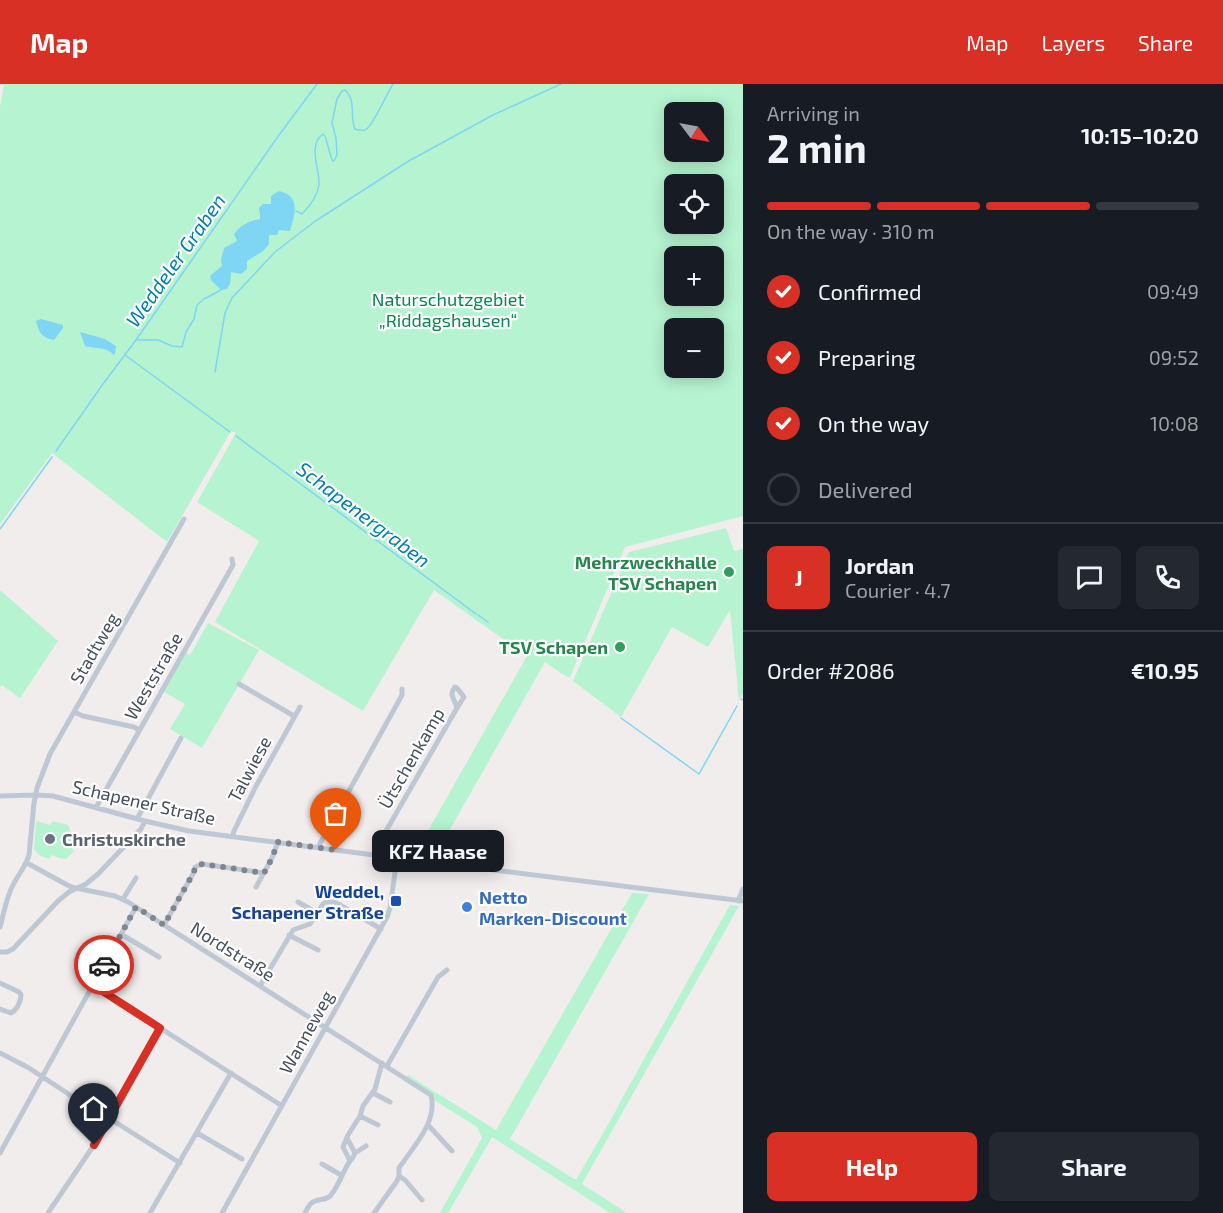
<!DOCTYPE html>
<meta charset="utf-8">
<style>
:root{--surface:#171b24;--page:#242831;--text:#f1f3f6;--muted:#9ea1a6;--line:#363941;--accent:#d93025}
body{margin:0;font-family:"Exo 2",sans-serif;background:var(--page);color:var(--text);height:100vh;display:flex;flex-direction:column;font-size:22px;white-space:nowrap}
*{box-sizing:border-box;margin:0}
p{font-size:20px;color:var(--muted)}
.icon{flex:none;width:33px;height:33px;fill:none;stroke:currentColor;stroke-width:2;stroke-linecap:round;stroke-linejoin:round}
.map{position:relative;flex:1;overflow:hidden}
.sheet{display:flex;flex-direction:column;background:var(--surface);width:480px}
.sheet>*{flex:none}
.needle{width:39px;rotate:122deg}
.controls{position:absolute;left:664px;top:18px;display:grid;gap:12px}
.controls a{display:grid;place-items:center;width:60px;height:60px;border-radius:9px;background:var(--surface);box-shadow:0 3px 15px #0003;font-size:30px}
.pin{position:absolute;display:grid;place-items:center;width:51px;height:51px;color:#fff;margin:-62px -26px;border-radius:50% 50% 50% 0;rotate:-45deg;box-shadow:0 0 6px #0007}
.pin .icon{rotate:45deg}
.courier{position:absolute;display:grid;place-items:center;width:60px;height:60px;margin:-30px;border:4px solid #d93025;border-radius:50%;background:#fff;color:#222;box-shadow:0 2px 8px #0007}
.bubble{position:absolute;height:42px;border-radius:9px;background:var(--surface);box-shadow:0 3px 15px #0003;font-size:20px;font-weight:700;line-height:42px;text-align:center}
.headline em{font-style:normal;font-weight:700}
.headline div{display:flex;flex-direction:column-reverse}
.headline{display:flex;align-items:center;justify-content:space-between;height:102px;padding:0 24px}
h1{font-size:39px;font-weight:700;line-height:45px}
.bar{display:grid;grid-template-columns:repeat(4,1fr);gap:9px 6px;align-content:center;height:72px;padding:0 24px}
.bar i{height:8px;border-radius:4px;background:var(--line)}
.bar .active{background:var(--accent)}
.bar p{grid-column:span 4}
.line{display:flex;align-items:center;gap:15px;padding:0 24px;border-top:2px solid var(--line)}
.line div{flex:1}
.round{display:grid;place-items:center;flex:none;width:63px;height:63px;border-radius:9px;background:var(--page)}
ol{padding:0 24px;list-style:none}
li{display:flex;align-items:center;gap:18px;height:66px}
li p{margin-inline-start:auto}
li .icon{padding:6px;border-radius:50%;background:var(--accent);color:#fff;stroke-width:4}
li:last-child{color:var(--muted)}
li i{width:33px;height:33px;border:3px solid var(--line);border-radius:50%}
.action{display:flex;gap:12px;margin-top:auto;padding:12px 24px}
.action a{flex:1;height:69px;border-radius:9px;background:var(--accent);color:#fff;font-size:24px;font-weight:700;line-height:69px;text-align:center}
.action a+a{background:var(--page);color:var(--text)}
header{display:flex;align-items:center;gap:36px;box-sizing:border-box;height:84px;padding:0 30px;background:var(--accent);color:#fff}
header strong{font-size:28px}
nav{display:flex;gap:33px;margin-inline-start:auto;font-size:21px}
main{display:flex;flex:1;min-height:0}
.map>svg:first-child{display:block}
.green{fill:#b6f3d0;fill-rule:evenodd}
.water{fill:#7ed5f4}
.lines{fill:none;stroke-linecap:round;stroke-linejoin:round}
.stream{stroke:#7ed5f4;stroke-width:1.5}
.minor{stroke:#bec8d4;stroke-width:5}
.done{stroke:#80868e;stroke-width:6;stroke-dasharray:0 10.8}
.route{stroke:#d93025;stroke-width:8}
.leisure-dot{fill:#2e9e5b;stroke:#fff;stroke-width:2}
.worship-dot{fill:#6b7280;stroke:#fff;stroke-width:2}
.transit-dot{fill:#1a4fb4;stroke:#fff;stroke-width:2}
.shop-dot{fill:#3f7fe0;stroke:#fff;stroke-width:2}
.labels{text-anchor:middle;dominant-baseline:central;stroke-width:4.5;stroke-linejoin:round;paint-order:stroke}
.park-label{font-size:18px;fill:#0e834f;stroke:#fff}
.leisure-label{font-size:18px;font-weight:bold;fill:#27864d;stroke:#fff;text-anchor:end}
.street-label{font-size:18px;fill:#434f5c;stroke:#fff}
.worship-label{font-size:18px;font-weight:bold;fill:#5b616d;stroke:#fff;text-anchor:start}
.transit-label{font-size:18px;font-weight:bold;fill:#164399;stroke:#fff;text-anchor:end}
.shop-label{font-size:18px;font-weight:bold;fill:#366cbe;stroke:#fff;text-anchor:start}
.water-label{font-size:20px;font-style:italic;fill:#017eaa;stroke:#fff}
</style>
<header>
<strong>Map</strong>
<nav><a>Map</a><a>Layers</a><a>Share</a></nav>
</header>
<main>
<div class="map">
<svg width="743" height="1129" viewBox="0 0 743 1129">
<rect width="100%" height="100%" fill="#f0edec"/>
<path class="green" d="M4,0H743V432L625,463L570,593H567L545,578L436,770L416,768L527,572L434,506L363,627L215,538L259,457L197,418L236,349L231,347L167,458L52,369L0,440V23ZM675,28H714V68H675ZM675,100H714V140H675ZM675,172H714V212H675ZM675,244H714V284H675Z
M726,444L734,467L743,465V610L739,616L730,526L708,563L672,543L621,633L573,597L629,468Z
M0,506L58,557L20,614L2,601L0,603Z
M208,539L259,566L202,664L170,645L185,620L164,608L186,569L190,571Z
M36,737L50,741L53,737L68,741L76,762L72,765L74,767L66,775L59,774L52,771L49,775L39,771L34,765Z
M632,809L649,810L510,1055L576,1096L613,1032L624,1011L730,821L739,822L582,1100L627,1129H610L492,1053L448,1129H440L482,1054L477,1043L404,997L408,991L496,1046Z"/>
<path class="water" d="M279,107C301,112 295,130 290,147L279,146L277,151H269V160L263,167L247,177V185L241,190L231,188L230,200L227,205L221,206L211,196L210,192L222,182L221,176L224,164L237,157L234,150C241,141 249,137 260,135V131L259,124L263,120H271V112Z
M41,235L63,241V244L54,256C42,254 39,249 36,237Z
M80,248L105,255L116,262L115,270L114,271C106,262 95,265 85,262Z"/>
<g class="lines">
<path class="stream" d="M296,127L302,130C310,122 317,113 319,101C320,84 307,62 323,50L325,52L332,76L334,77L337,71L336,54L332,39L337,15L342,7L345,6C357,17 349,32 355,45C358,46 361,47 365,46C372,44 387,9 393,0
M136,256H158L172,262L182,263L186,248L194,235L197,221L204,215L221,206V204
M125,271L230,348
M215,288L225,229L232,214L275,168L314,138L407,78L493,31L561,0
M236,352L476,530
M56,367L103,300L136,256L279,51L317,0
M0,445L52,373
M478,531L488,538
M741,615L743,616
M621,634L699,690L737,622"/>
<path class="minor" d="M239,600L294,632
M74,628L83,632L134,643L139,646
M0,712L35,711L53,712L145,737L189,747L397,774L743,817
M96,724L99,718L233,481L232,475
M137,735L181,654
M233,752L234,747L255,704L300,623
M318,763L402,611V605
M375,771V766L457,624C455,615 448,611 455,603L457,604L464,613L457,624
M27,779L71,803L115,812L128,818L431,1011C438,1038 413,1063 399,1084V1092L397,1097L374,1129
M256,803L272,774L278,758
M123,815L136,794
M738,817L743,805
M298,818L317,829
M164,841L194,788L195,783L202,780L264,789
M0,843C4,829 6,814 13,801C18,791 26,782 29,771L34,719L37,704L50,670L184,435
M121,850L159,873
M289,851L318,866
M0,868H7L13,865L58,817L69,808L86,800L98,790L141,745L145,737
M0,899L19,908L21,911C21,917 17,926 11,929L0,925
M93,901L282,1022
M260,902L293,846L310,840L323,820L326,818H335L381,845
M0,969L29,984L105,1034L112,1036L180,1079
M387,982L438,893L447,886
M373,1009L390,1018
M360,1032L378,1041
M428,1041L452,1067
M197,1049L242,1075
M347,1054L355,1069L352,1075L350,1077
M0,1069L136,823
M355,1069L366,1062
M322,1080L341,1091
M399,1092L405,1096L422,1116
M48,1129L94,1061L160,944
M150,1129L231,989
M222,1129L387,833L390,824L397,774
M305,1129C307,1125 309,1120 313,1118C319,1114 327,1117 331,1111C339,1101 343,1087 350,1077L343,1063L348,1051L360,1032L363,1022L375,1005L382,979"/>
</g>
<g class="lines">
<path class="done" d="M104,881L136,823L164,841L194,788L195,783L202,780L264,789L272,774L278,758L336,766"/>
<path class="route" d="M94,1061L160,944L93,901L104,881"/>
</g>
<g class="leisure-dot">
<circle cx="729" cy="488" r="6"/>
<circle cx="620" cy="563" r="6"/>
</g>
<circle class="worship-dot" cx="50" cy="755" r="6"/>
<rect class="transit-dot" x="390" y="811" width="12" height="12" rx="3"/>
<circle class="shop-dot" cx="467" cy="823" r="6"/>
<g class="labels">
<g class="park-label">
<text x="448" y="215">Naturschutzgebiet<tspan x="448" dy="21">„Riddagshausen“</tspan></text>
</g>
<g class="leisure-label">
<text x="717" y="478">Mehrzweckhalle<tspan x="717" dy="21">TSV Schapen</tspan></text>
<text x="608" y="563">TSV Schapen</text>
</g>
<g class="street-label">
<text transform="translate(94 564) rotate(-60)">Stadtweg</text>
<text transform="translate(153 592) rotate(-60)">Weststraße</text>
<text transform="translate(411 674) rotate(-60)">Ütschenkamp</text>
<text transform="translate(249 685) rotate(-62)">Talwiese</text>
<text transform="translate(144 718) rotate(13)">Schapener Straße</text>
<text transform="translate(233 867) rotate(32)">Nordstraße</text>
<text transform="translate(306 948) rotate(-61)">Wanneweg</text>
</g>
<g class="worship-label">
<text x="62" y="755">Christuskirche</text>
</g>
<g class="transit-label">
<text x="384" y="807">Weddel,<tspan x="384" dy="21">Schapener Straße</tspan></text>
</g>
<g class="shop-label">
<text x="479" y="813">Netto<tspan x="479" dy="21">Marken-Discount</tspan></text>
</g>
<g class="water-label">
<text transform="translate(175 176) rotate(-55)">Weddeler Graben</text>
<text transform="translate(364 430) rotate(37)">Schapenergraben</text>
</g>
</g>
</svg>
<div class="controls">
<a><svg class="needle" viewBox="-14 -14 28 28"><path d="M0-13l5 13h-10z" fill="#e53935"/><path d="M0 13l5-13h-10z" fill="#9ea1a6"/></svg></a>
<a><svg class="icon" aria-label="locate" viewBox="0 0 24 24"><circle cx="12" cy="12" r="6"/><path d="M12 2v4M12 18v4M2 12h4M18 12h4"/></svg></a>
<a>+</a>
<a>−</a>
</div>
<div class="pin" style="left:336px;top:766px;background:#ea580c"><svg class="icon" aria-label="bag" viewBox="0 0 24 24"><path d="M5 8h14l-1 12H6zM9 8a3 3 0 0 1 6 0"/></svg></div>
<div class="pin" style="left:94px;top:1061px;background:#1f2937"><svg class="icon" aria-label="home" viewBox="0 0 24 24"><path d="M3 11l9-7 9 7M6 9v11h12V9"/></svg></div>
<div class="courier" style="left:104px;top:881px"><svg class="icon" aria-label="car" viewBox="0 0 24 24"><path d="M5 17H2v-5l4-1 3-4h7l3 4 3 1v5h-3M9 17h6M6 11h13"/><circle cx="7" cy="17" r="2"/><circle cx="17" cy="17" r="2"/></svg></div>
<div class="bubble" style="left:372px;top:746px;width:132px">KFZ Haase</div>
</div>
<section class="sheet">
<div class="headline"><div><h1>2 min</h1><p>Arriving in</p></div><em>10:15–10:20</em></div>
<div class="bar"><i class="active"></i><i class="active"></i><i class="active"></i><i></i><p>On the way · 310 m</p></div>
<ol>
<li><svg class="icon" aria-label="check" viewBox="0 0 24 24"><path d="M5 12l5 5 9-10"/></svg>Confirmed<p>09:49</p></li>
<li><svg class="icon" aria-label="check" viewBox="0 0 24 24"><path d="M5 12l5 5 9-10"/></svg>Preparing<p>09:52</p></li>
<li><svg class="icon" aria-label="check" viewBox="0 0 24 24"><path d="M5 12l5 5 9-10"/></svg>On the way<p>10:08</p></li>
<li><i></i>Delivered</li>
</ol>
<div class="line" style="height:108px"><b class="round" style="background:var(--accent);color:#fff">J</b><div><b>Jordan</b><p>Courier · 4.7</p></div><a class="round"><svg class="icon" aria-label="chat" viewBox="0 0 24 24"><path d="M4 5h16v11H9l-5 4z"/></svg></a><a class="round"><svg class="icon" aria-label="phone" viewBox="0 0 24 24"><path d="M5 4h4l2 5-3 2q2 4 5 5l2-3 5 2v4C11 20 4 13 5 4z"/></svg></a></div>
<div class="line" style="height:78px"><div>Order #2086</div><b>€10.95</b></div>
<div class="action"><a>Help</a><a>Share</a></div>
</section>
</main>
